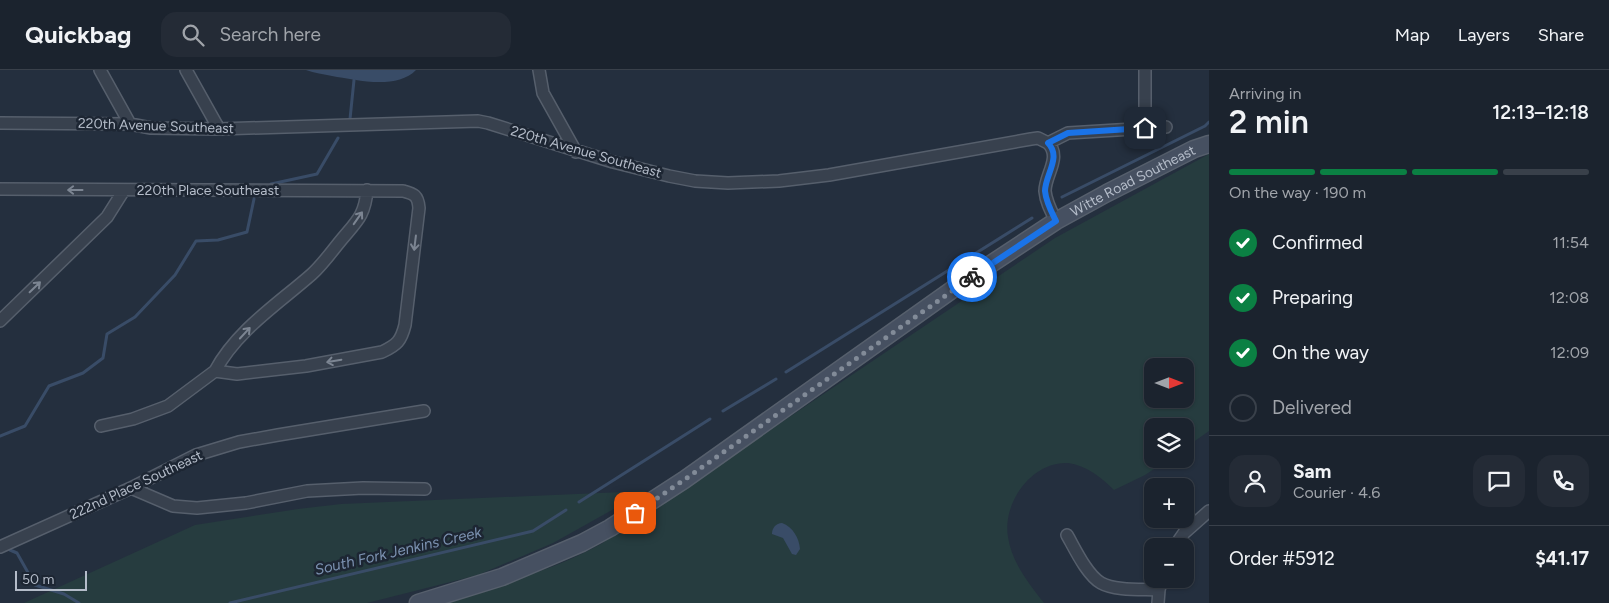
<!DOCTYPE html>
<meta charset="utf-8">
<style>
:root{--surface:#1b232e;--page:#242b36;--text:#f1f3f6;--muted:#a0a4aa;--line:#39404a;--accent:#0b8043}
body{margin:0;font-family:Figtree,sans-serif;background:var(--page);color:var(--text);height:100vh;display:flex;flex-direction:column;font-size:19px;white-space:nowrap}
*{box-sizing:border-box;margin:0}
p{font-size:16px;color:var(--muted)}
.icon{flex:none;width:28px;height:28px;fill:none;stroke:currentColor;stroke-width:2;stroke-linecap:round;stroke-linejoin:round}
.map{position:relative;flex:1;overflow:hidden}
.details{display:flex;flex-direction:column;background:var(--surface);width:400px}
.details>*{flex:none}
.needle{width:32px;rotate:90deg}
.tools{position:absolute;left:1144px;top:288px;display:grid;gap:10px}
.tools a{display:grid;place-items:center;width:50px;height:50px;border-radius:10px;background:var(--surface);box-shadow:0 1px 4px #0004,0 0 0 1px var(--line);font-size:25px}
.scale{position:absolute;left:15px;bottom:12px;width:72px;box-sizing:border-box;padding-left:5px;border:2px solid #b4bcc9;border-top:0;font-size:14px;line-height:18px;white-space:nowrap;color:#b4bcc9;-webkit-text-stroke:4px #1d2633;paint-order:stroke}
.pin{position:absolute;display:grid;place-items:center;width:42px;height:42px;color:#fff;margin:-21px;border-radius:10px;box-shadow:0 2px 8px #0006}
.courier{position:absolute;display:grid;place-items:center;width:50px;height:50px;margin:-25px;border:4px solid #1a73e8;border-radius:50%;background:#fff;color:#222;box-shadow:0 1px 6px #0007}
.head em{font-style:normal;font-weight:600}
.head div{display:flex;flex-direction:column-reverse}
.head{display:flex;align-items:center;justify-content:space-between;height:85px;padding:0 20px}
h1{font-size:32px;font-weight:600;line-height:38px}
.bar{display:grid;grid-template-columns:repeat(4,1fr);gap:8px 5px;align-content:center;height:60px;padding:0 20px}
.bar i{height:6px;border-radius:4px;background:var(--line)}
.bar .on{background:var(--accent)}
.bar p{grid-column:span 4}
.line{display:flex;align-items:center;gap:12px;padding:0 20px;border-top:1px solid var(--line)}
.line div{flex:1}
.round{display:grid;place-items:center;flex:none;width:52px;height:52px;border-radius:15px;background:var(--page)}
ol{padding:0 20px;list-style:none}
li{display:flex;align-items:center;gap:15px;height:55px}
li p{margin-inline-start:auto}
li .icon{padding:5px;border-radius:50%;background:var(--accent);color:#fff;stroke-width:4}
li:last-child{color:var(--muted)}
li i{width:28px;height:28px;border:2px solid var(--line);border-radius:50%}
header{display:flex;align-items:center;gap:30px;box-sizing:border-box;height:70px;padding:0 25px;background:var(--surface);border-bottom:1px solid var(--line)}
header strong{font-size:24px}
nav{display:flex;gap:28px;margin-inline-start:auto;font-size:18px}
.search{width:350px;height:45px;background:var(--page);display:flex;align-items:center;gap:12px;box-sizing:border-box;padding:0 18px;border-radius:15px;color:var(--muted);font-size:19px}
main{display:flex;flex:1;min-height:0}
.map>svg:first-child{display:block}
.green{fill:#263c3f;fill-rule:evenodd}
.water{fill:#394c67}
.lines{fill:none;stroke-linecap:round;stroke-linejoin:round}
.stream{stroke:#394c67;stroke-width:3}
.street-casing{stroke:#565f6c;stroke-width:14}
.secondary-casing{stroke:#565f6c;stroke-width:19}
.street{stroke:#38414e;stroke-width:11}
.secondary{stroke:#465061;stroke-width:16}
.oneway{stroke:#7c8592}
.done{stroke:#828b98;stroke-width:5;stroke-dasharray:0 9}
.route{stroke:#1a73e8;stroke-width:6}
.labels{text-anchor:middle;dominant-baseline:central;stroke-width:5;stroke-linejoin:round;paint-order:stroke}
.street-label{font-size:14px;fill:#b4bcc9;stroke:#1d2633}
.water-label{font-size:15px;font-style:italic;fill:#7c92b1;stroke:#1d2633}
</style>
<header>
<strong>Quickbag</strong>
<div class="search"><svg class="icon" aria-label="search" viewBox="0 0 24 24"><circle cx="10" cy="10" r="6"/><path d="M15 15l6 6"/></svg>Search here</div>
<nav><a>Map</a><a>Layers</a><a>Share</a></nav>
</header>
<main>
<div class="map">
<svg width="1209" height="533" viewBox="0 0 1209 533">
<rect width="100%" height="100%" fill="#242f3e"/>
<path class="green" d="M1209,84V361L1185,378V356H1152V389H1169L1145,405L1114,420C1102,408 1086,395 1068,393C1032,391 1002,433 1008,467C1012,493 1028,512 1044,533H434C493,516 546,504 601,474L1055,168ZM1152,296H1185V329H1152Z
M646,421L553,473L478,505L367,533H24L195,455L298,439L341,434Z"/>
<path class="water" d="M306,0H416C397,20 356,10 332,6C324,4 314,3 306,0Z
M782,453C793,457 799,468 800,479L796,485L792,484L783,468L772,464C772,458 776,453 782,453Z"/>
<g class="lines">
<path class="stream" d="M350,49L354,10
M271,114L317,104L338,68
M1062,127L1205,56L1209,52
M786,302L1032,148
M723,341L776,309
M0,366L25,356L49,316L83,303L103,288L107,264L135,247L175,205L196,171L218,170L247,162L254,129
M579,432L710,349
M10,480L17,483L35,515L64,524L79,533
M230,533L533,461L566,440"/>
<defs>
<path id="street" d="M100,0L130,54
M186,0L219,59
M539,0L543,23L576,82
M0,53L130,54L151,58L219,59L478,51L488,53L613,92L669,106L695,111L728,113L779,111L829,105L1031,69L1038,68L1048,73L1068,63L1166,57
M1145,58V0
M1048,73C1062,87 1045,105 1045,121C1046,132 1051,141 1056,151
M0,119L403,121C414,124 418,125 419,138L405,255C401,271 397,275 382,282L306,296L237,304L215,301L168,336L133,349L101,356
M0,251L107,147L124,120
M215,301C237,260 278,234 312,204C323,194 332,181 342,169C357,151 365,145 367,120
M131,418L173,436L197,438L246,433L307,421L363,418L425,419
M1067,465C1075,479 1087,505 1101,513C1115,521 1143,519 1159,520
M1175,476L1184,463L1209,441
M0,477L131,418L196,385L239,372L278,365L424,341
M1158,533L1159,520L1162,509"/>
<g id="secondary">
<path id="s1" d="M418,533L502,507L582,473L610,458L684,410L956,217L1056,151L1107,123L1194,79L1209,74"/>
</g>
</defs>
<use href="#street" class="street-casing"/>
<use href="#secondary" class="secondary-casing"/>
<use href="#street" class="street"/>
<use href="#secondary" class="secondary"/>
</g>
<defs><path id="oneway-shaft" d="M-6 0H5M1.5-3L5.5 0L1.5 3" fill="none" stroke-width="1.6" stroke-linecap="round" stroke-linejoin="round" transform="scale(1.25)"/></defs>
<g class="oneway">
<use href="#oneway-shaft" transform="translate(75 120) rotate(-180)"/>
<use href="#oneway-shaft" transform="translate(358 148) rotate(-55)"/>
<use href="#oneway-shaft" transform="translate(415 173) rotate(97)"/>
<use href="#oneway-shaft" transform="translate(35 217) rotate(-44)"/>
<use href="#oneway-shaft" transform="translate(245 263) rotate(-47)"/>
<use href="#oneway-shaft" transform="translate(334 291) rotate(170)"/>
</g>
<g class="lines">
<path class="done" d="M635,443L684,410L972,207"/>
<path class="route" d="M972,207L1056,151C1051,141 1046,132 1045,121C1045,105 1062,87 1048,73L1068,63L1145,58"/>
</g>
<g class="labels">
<g class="street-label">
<text transform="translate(156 56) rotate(2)">220th Avenue Southeast</text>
<text transform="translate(586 82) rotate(16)">220th Avenue Southeast</text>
<text stroke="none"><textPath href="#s1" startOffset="835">Witte Road Southeast</textPath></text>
<text x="208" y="120">220th Place Southeast</text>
<text transform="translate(136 415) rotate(-25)">222nd Place Southeast</text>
</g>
<g class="water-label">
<text transform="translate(398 481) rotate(-13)">South Fork Jenkins Creek</text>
</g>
</g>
</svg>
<div class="tools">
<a><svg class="needle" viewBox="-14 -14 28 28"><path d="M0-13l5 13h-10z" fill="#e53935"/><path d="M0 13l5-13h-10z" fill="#a0a4aa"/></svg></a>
<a><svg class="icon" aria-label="layers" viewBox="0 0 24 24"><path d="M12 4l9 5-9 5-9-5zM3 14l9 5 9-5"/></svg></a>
<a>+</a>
<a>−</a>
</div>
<div class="scale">50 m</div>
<div class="pin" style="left:635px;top:443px;background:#ea580c"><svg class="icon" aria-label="bag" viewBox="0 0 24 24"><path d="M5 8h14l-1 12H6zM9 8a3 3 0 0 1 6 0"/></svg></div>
<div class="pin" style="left:1145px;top:58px;background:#1f2937"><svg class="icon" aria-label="home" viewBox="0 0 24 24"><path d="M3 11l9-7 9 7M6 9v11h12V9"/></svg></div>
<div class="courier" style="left:972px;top:207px"><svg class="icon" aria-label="bike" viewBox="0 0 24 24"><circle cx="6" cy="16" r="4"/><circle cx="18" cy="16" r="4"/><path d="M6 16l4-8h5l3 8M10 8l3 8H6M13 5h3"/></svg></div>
</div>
<section class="details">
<div class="head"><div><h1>2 min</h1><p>Arriving in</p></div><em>12:13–12:18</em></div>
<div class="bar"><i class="on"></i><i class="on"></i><i class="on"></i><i></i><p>On the way · 190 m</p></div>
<ol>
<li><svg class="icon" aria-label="check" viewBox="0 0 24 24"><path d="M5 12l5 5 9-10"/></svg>Confirmed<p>11:54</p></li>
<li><svg class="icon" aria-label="check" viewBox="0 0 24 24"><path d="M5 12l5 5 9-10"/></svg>Preparing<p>12:08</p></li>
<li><svg class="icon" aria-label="check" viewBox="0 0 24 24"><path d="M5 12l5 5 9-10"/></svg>On the way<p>12:09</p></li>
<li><i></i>Delivered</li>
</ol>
<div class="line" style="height:90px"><a class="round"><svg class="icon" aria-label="person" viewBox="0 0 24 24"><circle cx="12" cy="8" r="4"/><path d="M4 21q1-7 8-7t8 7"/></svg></a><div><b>Sam</b><p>Courier · 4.6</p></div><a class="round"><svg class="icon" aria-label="chat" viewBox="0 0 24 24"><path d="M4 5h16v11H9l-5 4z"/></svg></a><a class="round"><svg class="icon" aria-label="phone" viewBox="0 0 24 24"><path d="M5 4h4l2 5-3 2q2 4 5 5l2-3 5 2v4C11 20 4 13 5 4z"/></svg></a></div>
<div class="line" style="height:65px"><div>Order #5912</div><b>$41.17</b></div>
</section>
</main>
